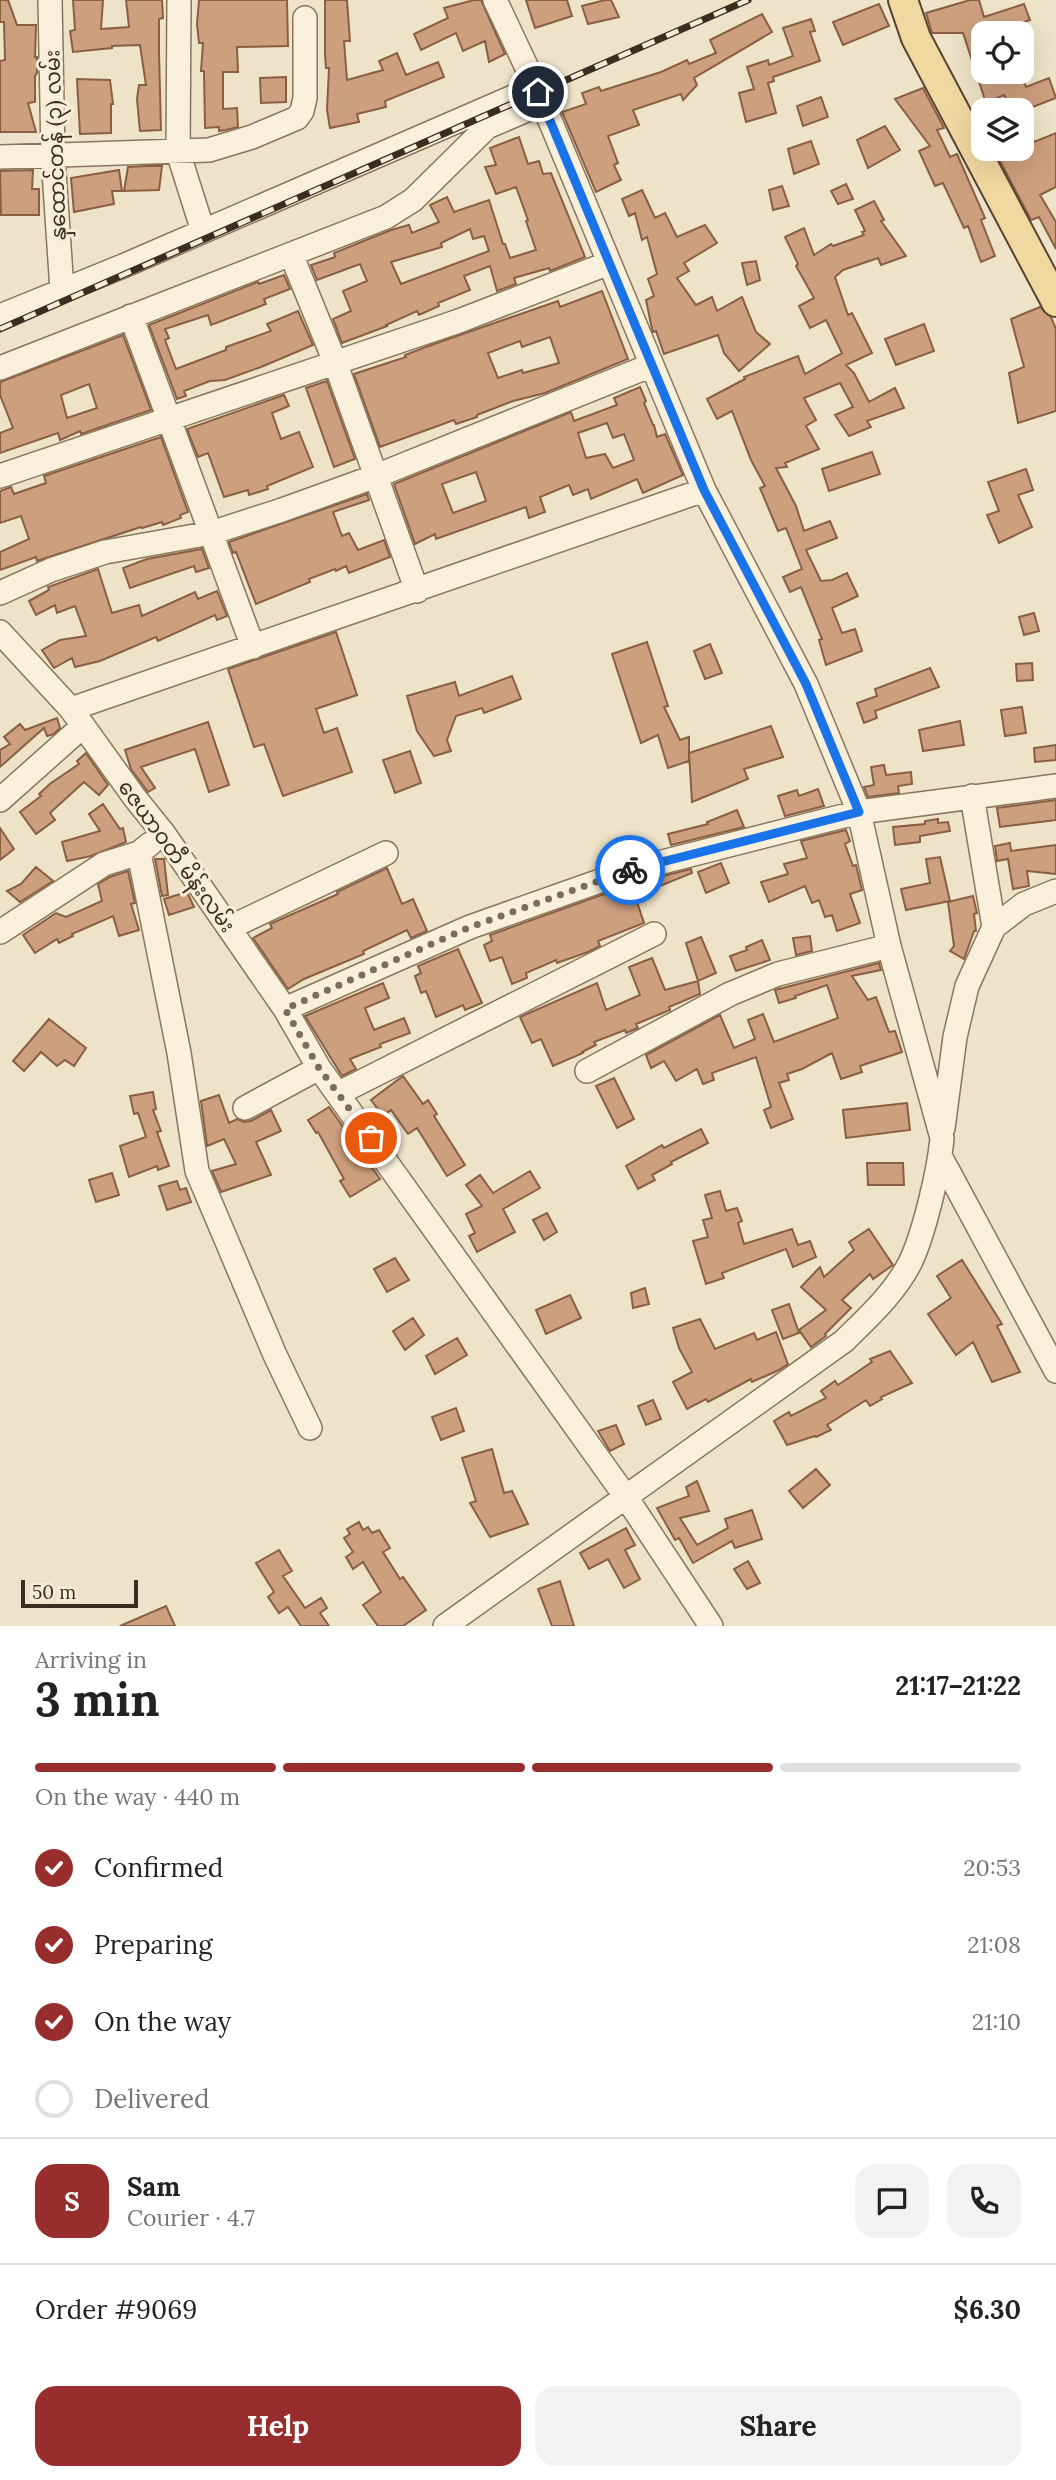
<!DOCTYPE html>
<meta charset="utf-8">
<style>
:root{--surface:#fff;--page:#f2f2f2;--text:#222;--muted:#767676;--line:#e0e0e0;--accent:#982d2e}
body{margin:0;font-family:Lora,"Noto Sans Myanmar",serif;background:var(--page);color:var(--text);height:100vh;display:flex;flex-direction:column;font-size:26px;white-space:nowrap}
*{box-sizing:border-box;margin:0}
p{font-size:23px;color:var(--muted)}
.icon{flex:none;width:38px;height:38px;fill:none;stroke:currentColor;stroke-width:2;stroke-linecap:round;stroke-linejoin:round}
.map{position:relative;height:1626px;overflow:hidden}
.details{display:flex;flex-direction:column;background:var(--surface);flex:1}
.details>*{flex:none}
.tools{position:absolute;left:971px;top:21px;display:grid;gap:14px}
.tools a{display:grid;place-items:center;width:63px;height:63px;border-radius:14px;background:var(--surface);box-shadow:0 7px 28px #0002;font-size:35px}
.scale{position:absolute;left:21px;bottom:18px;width:117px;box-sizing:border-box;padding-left:7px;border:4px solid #3b2d20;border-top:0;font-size:19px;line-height:24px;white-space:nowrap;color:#3b2d20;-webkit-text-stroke:5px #f6edd7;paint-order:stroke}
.pin{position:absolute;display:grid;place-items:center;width:60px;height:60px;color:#fff;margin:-30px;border:4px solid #fff;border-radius:50%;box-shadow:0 2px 7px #0007}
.courier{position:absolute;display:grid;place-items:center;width:70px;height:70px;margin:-35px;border:5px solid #1a73e8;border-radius:50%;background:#fff;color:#222;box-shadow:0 2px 9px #0007}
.headline em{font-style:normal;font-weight:700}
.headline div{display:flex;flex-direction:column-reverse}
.headline{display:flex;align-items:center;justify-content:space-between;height:119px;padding:0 35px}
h1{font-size:46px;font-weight:700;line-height:52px}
.bar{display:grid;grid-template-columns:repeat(4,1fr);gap:10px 7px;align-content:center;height:84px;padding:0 35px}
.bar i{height:9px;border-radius:5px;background:var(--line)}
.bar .on{background:var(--accent)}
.bar p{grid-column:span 4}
.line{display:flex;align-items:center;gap:18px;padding:0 35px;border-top:2px solid var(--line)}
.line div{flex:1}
.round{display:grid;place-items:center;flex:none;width:74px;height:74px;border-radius:21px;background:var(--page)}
ol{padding:0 35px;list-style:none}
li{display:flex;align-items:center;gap:21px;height:77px}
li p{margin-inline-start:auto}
li .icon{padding:7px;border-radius:50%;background:var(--accent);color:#fff;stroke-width:4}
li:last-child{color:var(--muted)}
li i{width:38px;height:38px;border:4px solid var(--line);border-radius:50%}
.cta{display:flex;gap:14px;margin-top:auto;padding:14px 35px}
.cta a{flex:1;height:80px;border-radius:21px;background:var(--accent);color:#fff;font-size:28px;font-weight:700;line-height:80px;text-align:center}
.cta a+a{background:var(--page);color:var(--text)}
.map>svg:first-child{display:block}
.building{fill:#cc9f7e;stroke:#895f43;stroke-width:2;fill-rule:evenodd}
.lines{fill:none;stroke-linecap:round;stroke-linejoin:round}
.minor-casing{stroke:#8a755d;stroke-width:26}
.major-casing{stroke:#584331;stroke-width:32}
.minor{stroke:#f9f0db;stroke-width:23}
.major{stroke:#f0d8a1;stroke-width:28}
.rail-casing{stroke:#3b2d20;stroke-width:7}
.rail{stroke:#f6edd7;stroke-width:4.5;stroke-dasharray:13;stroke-linecap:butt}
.done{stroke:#7a6d5b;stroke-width:7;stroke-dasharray:0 12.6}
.route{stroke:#1a73e8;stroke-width:9}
.labels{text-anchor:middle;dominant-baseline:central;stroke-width:6;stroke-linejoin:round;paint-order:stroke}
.street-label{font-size:21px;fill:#3b2d20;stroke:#f6edd7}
</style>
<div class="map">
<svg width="1056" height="1626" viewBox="0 0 1056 1626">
<rect width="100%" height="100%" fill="#eee3c8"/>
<path class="building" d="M0,0H8L17,25H36L35,57H37V73L35,76V102L28,103L36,132H0V61L5,60L4,22H0Z
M73,0H103L101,29L129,27L126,0H162L163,18L159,19V53L161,130L140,131L137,99L139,85H146L140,45L112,46V48L73,52L70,31L75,30Z
M199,0H287L288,46L237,47L238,72H223V109L237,108L238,127L226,130L219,131V127L205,128L204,71H201L203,43H199L197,24Z
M325,0H347L350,41H344L347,80L383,70L379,61L397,53L406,75L438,62L444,77L385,101L386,107L357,114L359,122L330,128L327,110L329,68H326L325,55Z
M474,0H481L505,54L489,62L485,41L463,51L456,33L421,50L414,34L448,18L444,8Z
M526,0H567L572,16L535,28Z
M605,0H611L619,17L588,24L582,6Z
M970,0H979L984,17L1024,4L1030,20L990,33H984V79L998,72H1020L1026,87L1049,78L1056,98L1025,110H1012L1004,95L986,103L963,33H932L926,13Z
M879,4L889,26L843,45L833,22Z
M762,14L772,32L694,78L697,85L683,100L681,94L633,110L639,125L608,136L618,163L614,165L621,180L596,192L562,112L586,104L582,93L599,87L601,91L661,72L687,60L689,64L716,53L710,40Z
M811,19L815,31L810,32L820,61L773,77L774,81L768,83L776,113L746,122L739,93L754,89L747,67L768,60L769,65L793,56L783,28Z
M286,77V102L261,103L260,78Z
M77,79L110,80L113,104H111V133L80,134Z
M923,88L944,128L937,130L950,157L957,154L985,218L981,220L995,256L981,262L968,226L964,228L943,183L935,186L919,151L930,146L895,99Z
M821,97L828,117L803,126L797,106Z
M1022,120L1034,142L1056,133V187L1040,195L1056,222V249L1039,217L1031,220L1000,161L996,149H1022Z
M885,126L900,150L868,168L857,140Z
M519,137L528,164L539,161L543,174L551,173L585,257L550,271L549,268L514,278L516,284L497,291L490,266L464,276L470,290L438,303L439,306L419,315L417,311L386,325L387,326L342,343L333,319L351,311L343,291L367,281L360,264L317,280L311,265L335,257L334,253L391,230L409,225L412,233L439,222L430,205L447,197L454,212L489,200L503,244H505L510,258L536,250L526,221L528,220L516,187L496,194L485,167L496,165L490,148ZM470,229L473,239L484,236L489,251L401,284L391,262L442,247L441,243Z
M811,141L819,164L794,174L788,149Z
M147,166H162L159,190L124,191L128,167Z
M33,170L32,189H39V215H1L0,171Z
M119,170L122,191H112L114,204L74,212L71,178Z
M846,184L853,199L838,204L831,191Z
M782,186L789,206L773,210L769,190Z
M642,190L655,218L665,213L677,237L705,225L717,243L684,263L689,271L677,278L696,305L712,297L717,311L742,297L756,332L770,344L739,371L724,353L718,335L664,354L656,331L653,332L652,329L646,300L654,296L648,279L657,274L647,237L642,240L635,213L629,216L622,199Z
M874,201L884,220L881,221L906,256L881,265L878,258L843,270L835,277L848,315L852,313L872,353L846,365L854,373L869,402L895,388L904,408L867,421L871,427L849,436L835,415L853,407L840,383L804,398L816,420L806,426L819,449L785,463L787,467L776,468L796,506L804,531L830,521L837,538L806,550L821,581L832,580L847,573L858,596L832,608L842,633L855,629L862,651L826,665L819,640L822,639L801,587L790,592L783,577L802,569L786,528L778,531L760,488L765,486L751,460L732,411L717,419L707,399L745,379L744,377L798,356L805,374L842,353L826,320L810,328L799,306L814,298L796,266L798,264L785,237L804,228L814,255L831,244L833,246L864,235L862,232L865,231L855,210Z
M756,261L760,280L747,285L742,263Z
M284,275L290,289L264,299L266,304L211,325L208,315L165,329L169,338L165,340L176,369L226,350V347L271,331L267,324L298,311L313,345L261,367L225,380L210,381L184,391L186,396L177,399L149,325L258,282L259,284Z
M602,291L628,359L545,393L513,401L477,415V417L456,424L454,420L380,447L354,374L406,357L405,355L434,344L558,301L560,307ZM550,337L559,363L523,373L522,370L498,378L488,353L520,341L522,347Z
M1040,307L1051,317L1056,329V411L1018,423L1009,373L1024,367L1011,319Z
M924,324L934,351L896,365L885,339Z
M123,335L151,410L81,434L80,431L60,440L58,433L0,453V433L13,428L0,395V382ZM89,384L97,408L67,418L61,395Z
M327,381L355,459L334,467L306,388Z
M640,387L646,401L644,403L653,425H654L657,437L665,434L683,475L643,493L637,479L591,499L588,489L573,495L569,485L540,497L545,512L529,518L526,507L436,539L435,534L415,544L394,484L571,412L574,421L617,405L614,398ZM607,423L613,438L624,434L634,460L613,468L605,454L586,458L578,433ZM476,472L486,501L453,513L442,484Z
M284,395L289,406L272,413L281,439L299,432L313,467L267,486L268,489L249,495L248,490L224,497L208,453L198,457L187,429Z
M161,437L188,512L180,515L181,518L163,525L162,522L142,528L141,527L37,561L36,557L0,570V552L29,539L21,516L0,523V491L11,487L14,494L46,483L44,476Z
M872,452L880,474L829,491L822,469Z
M1026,469L1033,490L1018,495L1032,527L999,543L987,515L999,511L988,482Z
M367,494L369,500L333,512L342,536L349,533L358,550L384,540L390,557L349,573L346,566L336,571L335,569L309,579L310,582L256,604L236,552L233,553L229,542Z
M202,549L209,568L196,572L194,566L130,588L123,568L147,559Z
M98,569L112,613L139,605L142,616L195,592L198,599L217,591L227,616L217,620L215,615L158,641L156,637L100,661L75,667L72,658L54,668L42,650L60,640L86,636L75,606L57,613L55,605L36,615L29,601L49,590L48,587Z
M1034,613L1039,631L1024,635L1019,617Z
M336,632L357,695L316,709L324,733L337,728L352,772L283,796L264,744L254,747L228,669Z
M647,642L668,706L664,707L680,740L689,737V761L668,768L658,735L641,743L612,654Z
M710,644L722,673L705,679L694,651Z
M1032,663L1033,680L1017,681L1016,664Z
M930,668L939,687L875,711L877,718L864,723L857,703L877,696L875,689Z
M512,676L521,699L484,713L482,708L456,716L447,740L451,751L434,756L417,731L407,696L455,682L459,696Z
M1022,707L1026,733L1005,736L1001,710Z
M57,718L60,728L54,734L47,736L44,728L0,767V750L10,744L4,737L20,724L25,730Z
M960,721L964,745L923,751L919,730Z
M208,722L229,785L209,792L195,749L141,767L155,788L148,792L131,769L125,750Z
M771,726L783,757L744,769L748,779L692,802L689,753Z
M1056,745V760L1035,762L1034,748Z
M410,751L421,783L395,793L383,760Z
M86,753L108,785L99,795L84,782L50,813L55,820L36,834L20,812L41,796L39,794L51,783L79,764L77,761Z
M884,765L886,775L911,772L912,784L898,786L899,793L868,797L864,787L874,785L871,767Z
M818,789L824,806L785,816L778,796L797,790L799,796Z
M1056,800V820L1000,827L997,808Z
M103,804L120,829L123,828L126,842L91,856L67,861L62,842L100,831L89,814Z
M737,810L744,827L671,845L668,834L708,824L707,822Z
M938,819V823L948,822L950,831L920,836V842L895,845L893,827L925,824V821Z
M0,828L14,849L0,860Z
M846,830L850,841L845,844L853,866L856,865L862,890L850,894L860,923L837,931L832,915L825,917L819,900L812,903L805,886L769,902L761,882L788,874L784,864L807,858L801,841Z
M1010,843L1011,851L1056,845V874L1027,871L1029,886L1013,889L1008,859L997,861L995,846Z
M940,857L950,901L906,910L901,889L930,883L926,859Z
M155,859H164L168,895L162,896Z
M721,863L729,883L706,893L698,872Z
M36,867L53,881L20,902L7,891L21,884Z
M387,868L402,904L413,899L427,931L411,938L407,930L363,951L364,954L304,979L288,989L253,938L272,928L270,924L338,894L337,892Z
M691,869L692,873L635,896L644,923L598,941L600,946L588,952L557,963L556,960L526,973L527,978L512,984L502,957L490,961L484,945L492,941L490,935L635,883Z
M128,871L135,903L131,904L139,930L119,936L113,916L72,934L73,936L59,943L57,939L35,953L23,935L56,913L66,917L102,901L98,884L110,877Z
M187,892L194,907L169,915L164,899Z
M973,896L977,913L974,914L976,931H974L964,959L950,951L954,946L948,902Z
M810,936L812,951L796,955L793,938Z
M701,937L716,973L698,981L686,943Z
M762,940L770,960L736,971L730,956L747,950L746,947Z
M458,949L482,1003L465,1010L463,1005L436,1017L426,991L421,993L415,976L421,973L418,966Z
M652,958L665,990L698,981L700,994L669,1007L670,1010L636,1024L638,1028L626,1033L625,1030L594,1042L596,1045L582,1052L583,1053L553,1066L541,1039L532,1043L520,1017L597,983L606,1010L640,995L629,967Z
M879,963L881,970L852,976L868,1000L876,997L889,1032L895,1031L902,1052L860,1066L862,1072L841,1079L832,1053L802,1069L787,1074L789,1080L779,1083L793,1119L771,1128L764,1110L771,1107L756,1057L712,1073L714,1080L703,1084L697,1069L676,1081L664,1061L651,1068L646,1055L720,1015L734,1048L755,1039L748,1020L763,1014L774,1042L838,1018L827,985L795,996L796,998L779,1003L775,990Z
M383,983L389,998L365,1008L374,1030L404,1018L410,1033L380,1044L381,1047L350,1059L356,1069L342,1076L305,1016Z
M49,1019L86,1048L74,1066L65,1060L57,1066L41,1052L24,1071L13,1061Z
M403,1076L423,1104L428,1100L437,1114L434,1116L465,1165L447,1176L417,1128L408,1134L391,1110L383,1116L371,1100Z
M614,1078L634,1119L617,1128L596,1086Z
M153,1092L156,1109L153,1110L161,1131L157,1132L169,1166L158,1170L157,1166L129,1177L120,1146L146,1137L138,1113L134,1114L130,1096Z
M219,1095L229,1123L237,1119L244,1122L251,1121L271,1110L281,1131L256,1142L271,1175L221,1192L212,1171L236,1164L224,1139L207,1146L201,1101Z
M907,1103L910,1130L846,1138L843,1110Z
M329,1107L380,1179L350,1197L340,1181L344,1179L318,1132L316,1133L308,1120Z
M701,1129L708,1143L671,1162L672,1164L652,1175L655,1180L638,1189L626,1166L662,1145L664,1148Z
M867,1163H903L904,1185H868Z
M530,1171L540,1188L503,1209L515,1232L477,1252L469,1236L475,1233L466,1214L482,1206L466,1185L480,1175L493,1193Z
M112,1173L119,1195L96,1202L89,1180Z
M177,1181L180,1190L186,1188L191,1202L167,1210L159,1186Z
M720,1191L726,1211L737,1208L742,1221L738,1223L744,1244L792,1229L798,1245L810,1241L816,1257L793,1267L786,1249L722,1273L724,1278L706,1284L693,1241L708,1237L703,1220L712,1218L705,1195Z
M547,1213L557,1232L544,1240L533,1220Z
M869,1229L893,1265L873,1279L870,1274L842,1300L851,1308L825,1334L826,1336L811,1347L799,1330L826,1310L801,1287L820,1267L824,1277L854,1250L849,1242Z
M395,1258L409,1280L387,1292L374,1269Z
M962,1260L1002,1324L997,1326L1020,1372L992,1382L973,1342L956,1355L928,1314L951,1298L937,1276Z
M645,1288L649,1304L633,1308L631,1293Z
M570,1295L581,1318L546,1334L536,1310Z
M789,1304L799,1333L783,1339L772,1310Z
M413,1318L424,1335L405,1350L393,1331Z
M700,1319L715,1349L754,1333L757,1340L776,1332L788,1364L779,1370L752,1382L751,1379L708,1402L706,1399L687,1409L673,1382L692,1372L679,1348L673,1328Z
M457,1338L467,1355L435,1374L426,1356Z
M890,1351L912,1383L881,1397L882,1399L870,1406L866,1400L827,1425L831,1430L816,1437L815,1436L787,1445L774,1421L789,1412L791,1416L826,1398L821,1391L835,1381L838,1385L872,1362L870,1359Z
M653,1400L661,1419L646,1425L638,1406Z
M456,1408L464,1431L441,1440L432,1417Z
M616,1425L624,1444L610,1451L598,1431Z
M492,1449L504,1493L512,1491L528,1524L490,1537L470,1503L476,1501L462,1458Z
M816,1469L830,1485L803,1508L789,1491Z
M697,1481L709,1511L680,1518L697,1545L728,1528L725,1519L752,1510L762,1539L735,1548L732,1541L693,1563L679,1538L675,1540L657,1508L689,1496L686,1487Z
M359,1522L363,1530L368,1527L372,1533L379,1530L390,1548L383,1552L400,1579L403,1577L426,1610L403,1626H378L363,1605L381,1592L363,1562L353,1569L346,1557L353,1552L344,1538L350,1534L347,1529Z
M626,1528L635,1545L625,1550L640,1579L624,1588L608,1559L589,1569L580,1553Z
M279,1550L292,1571L283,1576L305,1608L321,1598L327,1608L320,1613L329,1626H301L288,1607L279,1613L268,1597L274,1592L256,1563Z
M748,1561L760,1583L747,1589L734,1569Z
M560,1581L574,1626H552L538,1589Z
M166,1606L175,1626H120Z"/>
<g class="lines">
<defs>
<path id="minor" d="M50,0L53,157L62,290
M179,0L178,152L203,231
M0,157L209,150L252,137L297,118L302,111L305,98V18
M291,254L335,362L417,591
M0,316L123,266L536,87
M131,316L253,647
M0,368L386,217L413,200L487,127L543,103
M0,476L459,321L609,263
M0,593L51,570L105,552L211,533L282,510L376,476L652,365
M0,632L71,709L135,798L164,834L285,1009L319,1068L626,1497L711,1626
M71,709L704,490
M972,796L994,927
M0,800L83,726
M139,853L179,1053L197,1171L275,1355L310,1428
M229,928L386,853
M0,932L104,864L139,853L150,844
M285,1009L470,927L631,870L859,812L1056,786
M587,1071L730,994L778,974L889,946
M339,1093L654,934
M245,1108L319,1068
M943,1128L955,1037L967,986L994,927L1024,904L1056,891
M940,1156L1056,1371
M445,1626L844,1341C868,1317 894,1294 910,1263C924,1234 939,1171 942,1138L889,946L859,812L806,684L704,490L536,87L495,0"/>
<path id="major" d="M903,0L916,38L1056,302"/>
</defs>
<use href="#minor" class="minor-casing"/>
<use href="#major" class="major-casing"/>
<use href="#minor" class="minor"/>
<use href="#major" class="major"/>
<defs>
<path id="rail" d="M0,329L748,0"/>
</defs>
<use href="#rail" class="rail-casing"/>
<use href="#rail" class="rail"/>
</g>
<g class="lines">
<path class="done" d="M371,1138L319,1068L285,1009L470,927L630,870"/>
<path class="route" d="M538,92L704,490L806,684L859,812L630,870"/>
</g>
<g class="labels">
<g class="street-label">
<text transform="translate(55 145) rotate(-92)">နှထောင်တန် (၃) လမ်း</text>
<text transform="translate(177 856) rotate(54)">ဇေယာဝတီ မိန်းလမ်း</text>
</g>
</g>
</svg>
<div class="tools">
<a><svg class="icon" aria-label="locate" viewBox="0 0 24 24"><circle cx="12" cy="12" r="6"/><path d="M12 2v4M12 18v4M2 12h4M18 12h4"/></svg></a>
<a><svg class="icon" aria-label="layers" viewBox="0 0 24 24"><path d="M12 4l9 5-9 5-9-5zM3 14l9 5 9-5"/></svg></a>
</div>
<div class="scale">50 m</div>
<div class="pin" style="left:371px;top:1138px;background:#ea580c"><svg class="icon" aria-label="bag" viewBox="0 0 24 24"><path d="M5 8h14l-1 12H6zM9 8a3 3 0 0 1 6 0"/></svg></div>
<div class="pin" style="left:538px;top:92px;background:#1f2937"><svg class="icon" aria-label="home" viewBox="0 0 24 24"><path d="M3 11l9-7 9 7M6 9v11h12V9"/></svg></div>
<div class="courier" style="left:630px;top:870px"><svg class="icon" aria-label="bike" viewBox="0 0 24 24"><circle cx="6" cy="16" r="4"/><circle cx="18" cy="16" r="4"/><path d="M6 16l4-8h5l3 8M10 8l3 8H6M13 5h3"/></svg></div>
</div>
<section class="details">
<div class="headline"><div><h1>3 min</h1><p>Arriving in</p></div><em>21:17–21:22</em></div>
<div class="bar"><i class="on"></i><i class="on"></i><i class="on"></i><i></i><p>On the way · 440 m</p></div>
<ol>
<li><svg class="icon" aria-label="check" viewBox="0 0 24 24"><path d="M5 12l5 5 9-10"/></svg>Confirmed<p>20:53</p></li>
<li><svg class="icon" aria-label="check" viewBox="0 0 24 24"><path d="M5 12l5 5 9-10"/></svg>Preparing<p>21:08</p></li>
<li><svg class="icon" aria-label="check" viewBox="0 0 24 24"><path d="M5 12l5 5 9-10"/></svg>On the way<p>21:10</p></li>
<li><i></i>Delivered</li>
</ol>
<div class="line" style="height:126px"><b class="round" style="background:var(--accent);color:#fff">S</b><div><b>Sam</b><p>Courier · 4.7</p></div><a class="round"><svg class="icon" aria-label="chat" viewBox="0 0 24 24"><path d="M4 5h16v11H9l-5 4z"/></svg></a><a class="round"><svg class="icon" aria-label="phone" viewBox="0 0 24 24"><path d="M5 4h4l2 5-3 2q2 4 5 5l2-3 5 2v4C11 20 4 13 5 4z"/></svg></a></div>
<div class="line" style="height:91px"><div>Order #9069</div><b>$6.30</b></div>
<div class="cta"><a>Help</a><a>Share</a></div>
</section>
